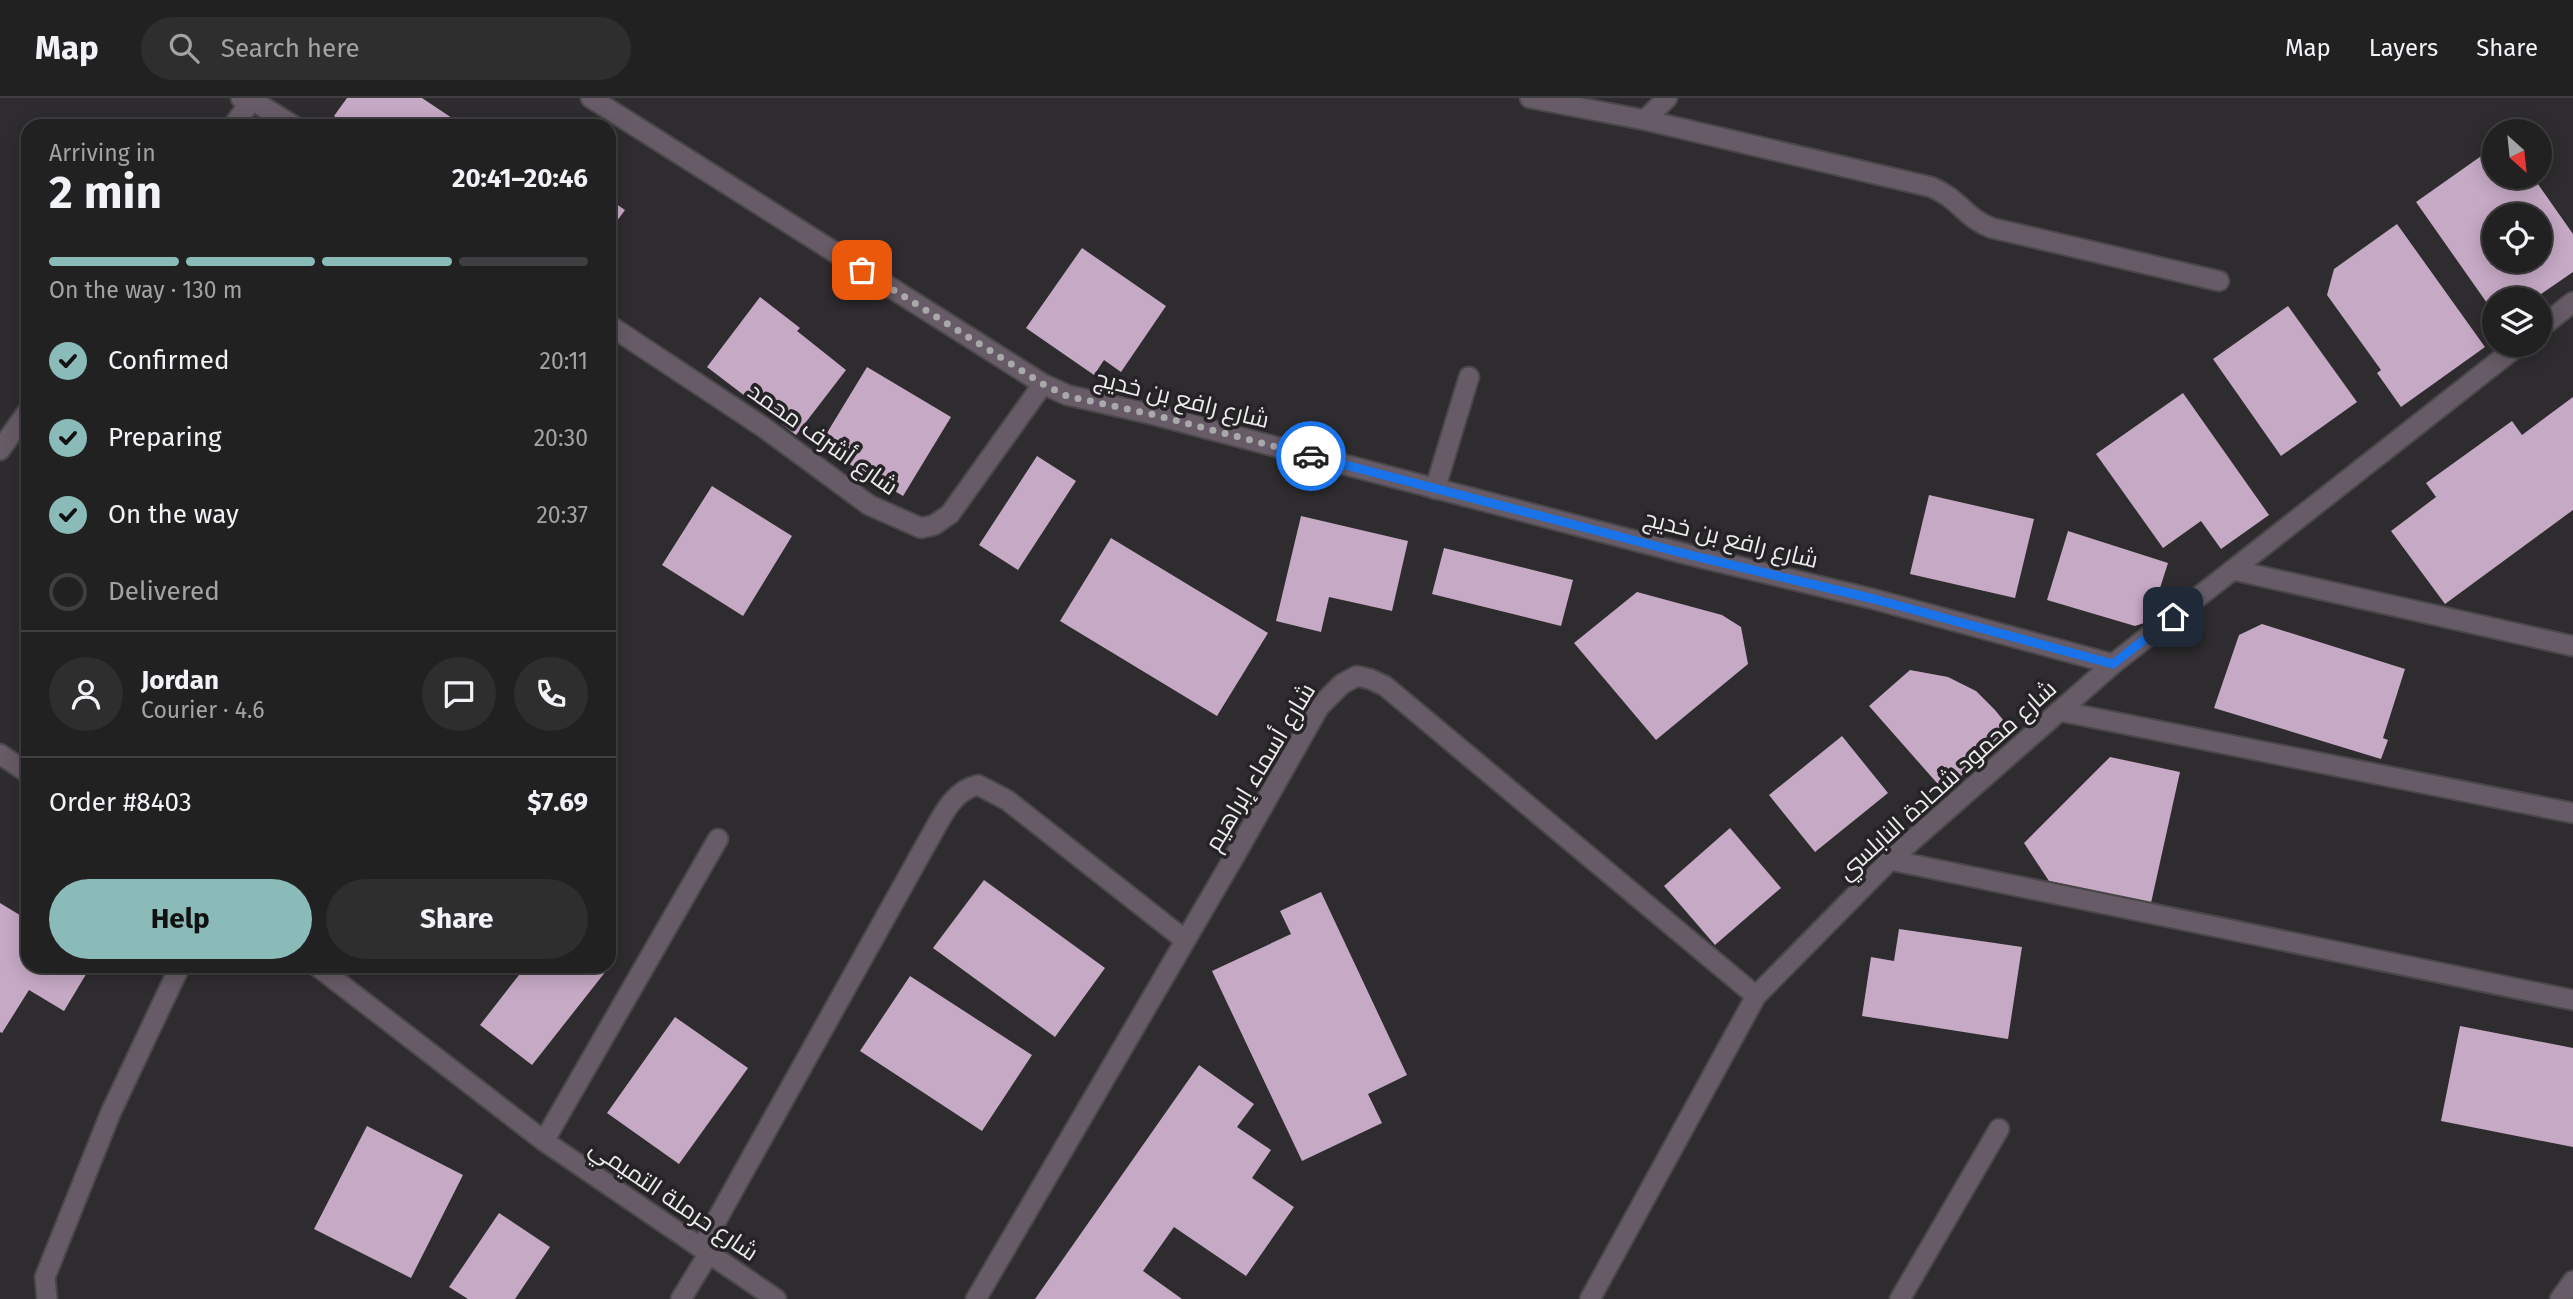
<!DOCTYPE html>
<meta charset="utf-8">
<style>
:root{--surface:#222122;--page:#2e2e2f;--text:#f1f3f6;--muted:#a2a3a5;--line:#3f3e40;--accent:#8bbbb9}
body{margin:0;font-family:"Fira Sans",Cairo,sans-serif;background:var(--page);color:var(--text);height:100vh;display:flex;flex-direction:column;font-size:26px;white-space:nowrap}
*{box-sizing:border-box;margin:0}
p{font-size:23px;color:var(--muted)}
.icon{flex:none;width:38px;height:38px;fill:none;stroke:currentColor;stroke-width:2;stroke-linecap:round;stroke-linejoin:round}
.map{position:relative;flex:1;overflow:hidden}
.side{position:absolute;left:21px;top:21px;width:595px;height:854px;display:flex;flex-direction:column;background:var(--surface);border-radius:21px;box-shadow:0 4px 18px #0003,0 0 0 2px var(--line)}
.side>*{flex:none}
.needle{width:46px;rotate:153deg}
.fabs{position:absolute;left:2482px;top:21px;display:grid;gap:14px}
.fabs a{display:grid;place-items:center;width:70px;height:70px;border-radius:50%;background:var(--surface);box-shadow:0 4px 18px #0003,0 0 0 2px var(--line);font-size:35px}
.pin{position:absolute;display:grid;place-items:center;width:60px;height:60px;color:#fff;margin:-30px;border-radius:14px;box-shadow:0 4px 10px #0006}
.courier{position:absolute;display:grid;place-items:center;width:70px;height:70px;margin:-35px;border:5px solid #1a73e8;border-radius:50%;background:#fff;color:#222;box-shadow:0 2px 9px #0007}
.headline em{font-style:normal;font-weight:700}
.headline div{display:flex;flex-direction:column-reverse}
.headline{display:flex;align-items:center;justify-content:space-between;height:119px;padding:0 28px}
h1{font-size:46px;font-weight:700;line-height:52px}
.bar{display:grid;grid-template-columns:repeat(4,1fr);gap:10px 7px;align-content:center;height:84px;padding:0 28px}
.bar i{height:9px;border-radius:5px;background:var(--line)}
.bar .current{background:var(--accent)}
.bar p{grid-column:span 4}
.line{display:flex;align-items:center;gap:18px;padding:0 28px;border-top:2px solid var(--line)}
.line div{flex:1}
.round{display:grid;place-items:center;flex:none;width:74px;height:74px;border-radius:37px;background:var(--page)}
ol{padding:0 28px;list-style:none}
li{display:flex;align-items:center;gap:21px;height:77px}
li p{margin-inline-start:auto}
li .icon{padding:7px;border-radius:50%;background:var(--accent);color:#111;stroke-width:4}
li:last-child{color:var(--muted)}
li i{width:38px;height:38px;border:4px solid var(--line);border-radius:50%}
.button{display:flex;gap:14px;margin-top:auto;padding:14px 28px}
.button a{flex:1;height:80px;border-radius:42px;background:var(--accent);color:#111;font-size:28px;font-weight:700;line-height:80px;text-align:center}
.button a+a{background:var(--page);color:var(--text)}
header{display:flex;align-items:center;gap:42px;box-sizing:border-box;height:98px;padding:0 35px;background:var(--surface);border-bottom:2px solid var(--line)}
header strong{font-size:33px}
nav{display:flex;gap:38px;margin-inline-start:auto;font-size:24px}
.search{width:490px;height:63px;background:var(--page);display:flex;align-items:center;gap:18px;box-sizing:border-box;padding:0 24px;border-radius:38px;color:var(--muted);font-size:26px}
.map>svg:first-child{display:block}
.building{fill:#c6a9c5;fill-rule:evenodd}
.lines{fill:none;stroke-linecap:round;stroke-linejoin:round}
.service-casing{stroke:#494749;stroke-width:23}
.minor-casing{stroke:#494749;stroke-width:23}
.service{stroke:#665b66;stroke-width:19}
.minor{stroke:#665b66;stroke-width:19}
.done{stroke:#aaa9aa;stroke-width:7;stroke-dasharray:0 12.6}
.route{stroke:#1a73e8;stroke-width:9}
.labels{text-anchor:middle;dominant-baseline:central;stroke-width:7;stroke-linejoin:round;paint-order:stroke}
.street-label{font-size:24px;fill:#edeced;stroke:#252325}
</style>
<header>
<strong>Map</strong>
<div class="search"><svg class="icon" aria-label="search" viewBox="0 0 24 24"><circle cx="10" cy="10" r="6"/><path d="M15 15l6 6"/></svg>Search here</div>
<nav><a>Map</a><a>Layers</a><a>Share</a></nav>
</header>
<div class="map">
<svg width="2573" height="1201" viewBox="0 0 2573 1201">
<rect width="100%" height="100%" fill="#2e2c2e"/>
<path class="building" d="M347,0H422L464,28H348L334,18Z
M2494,49V79H2533L2573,136V174L2534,201H2494V215L2416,104ZM2494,117H2539V163H2494Z
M609,101L625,112L609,134Z
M2397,126L2485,249L2401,309L2377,275L2381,272L2327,197L2334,171Z
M1082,150L1166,208L1121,274L1104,262L1094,277L1026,230Z
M760,199L800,230L797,233L846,272L796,337L707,269Z
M2288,208L2357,304L2281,358L2213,261Z
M867,269L951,319L903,398L819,348Z
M2183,295L2269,417L2221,451L2201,423L2163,450L2096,356Z
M2573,299V412L2445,506L2391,433L2436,399L2426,385L2512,323L2522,337Z
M1037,358L1076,383L1018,472L979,447Z
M712,388L792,438L743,518L662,467Z
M1929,397L2034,421L2015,500L1910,476Z
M1301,418L1408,443L1392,513L1329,499L1321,534L1276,523Z
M2068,433L2168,465L2151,518L2144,525L2135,528L2047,502Z
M1111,440L1268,535L1217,618L1060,523Z
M1444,450L1573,482L1561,528L1432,496Z
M1637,494L1722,517L1741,529L1748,566L1656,642L1574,545Z
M2262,526L2405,571L2383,640L2388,642L2381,661L2214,610L2239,537Z
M1910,572L1948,579L1976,593L1995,612L2012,633L1944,693L1869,608Z
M1842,638L1888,695L1815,754L1769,697Z
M2110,659L2180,674L2151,805L2049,783L2024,745Z
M1730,730L1781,790L1715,847L1664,788Z
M984,782L1105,870L1055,939L933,850Z
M1321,794L1407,977L1368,996L1382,1025L1302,1063L1212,873L1291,836L1280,813Z
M0,805L28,822V868H91L64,913L29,892L2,935L0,934Z
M1899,831L2022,849L2008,941L1862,918L1871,859L1894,863Z
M526,868H610L532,967L480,927Z
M910,878L1032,957L982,1033L860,953Z
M675,919L748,970L679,1066L607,1015Z
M2460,928L2573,950V1049L2441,1023Z
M1199,967L1254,1006L1237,1029L1271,1052L1252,1080L1294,1109L1246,1178L1174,1129L1143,1173L1182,1201H1035Z
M367,1028L463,1077L411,1180L314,1131Z
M499,1115L550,1149L515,1201H468L449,1189Z"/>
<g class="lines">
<defs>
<path id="service" d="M1435,391L1469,279"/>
<path id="minor" d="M241,0L252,2L294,28
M591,0L1043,286L1067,297L1155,317L1686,456L1873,501L2113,566
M1530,0L1645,22L1931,89C1959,100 1966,121 1992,130L2219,183
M1645,22L1667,0
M233,28L253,0
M609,227L763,329L869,407L921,430L934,427L950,416L1043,286
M2539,231L2573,204
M0,352L28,313
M2233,472L2573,548
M2059,613L2573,715
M0,656L28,675
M1890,762L2573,902
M317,868L544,1043L776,1201
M544,1043L718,741
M701,1150L929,741C942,719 952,693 978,687L1007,702L1185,842
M47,1201L45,1179L111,1014L180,868
M681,1201L709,1155
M976,1201L1237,754L1319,609L1342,586L1357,578L1370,581L1385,588L1756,898
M1590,1201L1756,898L1890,762L2113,566L2519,247
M1900,1201L1999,1031
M2560,1201L2573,1183"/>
</defs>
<use href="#service" class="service-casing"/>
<use href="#minor" class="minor-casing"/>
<use href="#service" class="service"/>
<use href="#minor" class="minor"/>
</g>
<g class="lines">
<path class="done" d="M862,172L1043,286L1067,298L1155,317L1311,358"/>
<path class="route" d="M1311,358L1686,456L1874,501L2113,566L2173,519"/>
</g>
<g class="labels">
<g class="street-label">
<text transform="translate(1182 301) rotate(14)">شارع رافع بن خديج</text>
<text transform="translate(823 341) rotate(35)">شارع أشرف محمد</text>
<text transform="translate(1731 441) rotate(14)">شارع رافع بن خديج</text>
<text transform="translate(1260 669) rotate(-59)">شارع أسماء إبراهيم</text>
<text transform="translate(1947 682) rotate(-42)">شارع محمود شحادة النابلسي</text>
<text transform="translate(674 1102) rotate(34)">شارع حرملة التميمي</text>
</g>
</g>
</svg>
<div class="fabs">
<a><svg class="needle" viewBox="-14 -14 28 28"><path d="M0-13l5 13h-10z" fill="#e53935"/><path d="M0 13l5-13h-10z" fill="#a2a3a5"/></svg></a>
<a><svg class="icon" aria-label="locate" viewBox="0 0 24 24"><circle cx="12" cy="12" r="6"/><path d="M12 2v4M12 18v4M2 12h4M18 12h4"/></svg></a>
<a><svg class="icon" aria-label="layers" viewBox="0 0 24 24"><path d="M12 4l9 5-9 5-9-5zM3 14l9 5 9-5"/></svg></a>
</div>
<div class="pin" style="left:862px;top:172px;background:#ea580c"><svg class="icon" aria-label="bag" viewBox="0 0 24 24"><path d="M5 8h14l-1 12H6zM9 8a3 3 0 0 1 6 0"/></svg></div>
<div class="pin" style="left:2173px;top:519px;background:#1f2937"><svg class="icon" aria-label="home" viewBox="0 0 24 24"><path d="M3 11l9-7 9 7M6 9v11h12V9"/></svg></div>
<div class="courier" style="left:1311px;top:358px"><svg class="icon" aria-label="car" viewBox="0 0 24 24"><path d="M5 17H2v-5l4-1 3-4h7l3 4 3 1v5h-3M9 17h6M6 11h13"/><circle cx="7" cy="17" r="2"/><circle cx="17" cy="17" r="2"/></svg></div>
<section class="side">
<div class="headline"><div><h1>2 min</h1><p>Arriving in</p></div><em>20:41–20:46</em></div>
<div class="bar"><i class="current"></i><i class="current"></i><i class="current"></i><i></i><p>On the way · 130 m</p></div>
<ol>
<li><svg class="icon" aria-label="check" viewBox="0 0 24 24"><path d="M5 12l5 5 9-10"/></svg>Confirmed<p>20:11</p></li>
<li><svg class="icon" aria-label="check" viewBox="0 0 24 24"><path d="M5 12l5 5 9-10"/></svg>Preparing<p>20:30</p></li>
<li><svg class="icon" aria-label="check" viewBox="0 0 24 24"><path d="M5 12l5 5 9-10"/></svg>On the way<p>20:37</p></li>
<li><i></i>Delivered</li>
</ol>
<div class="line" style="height:126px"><a class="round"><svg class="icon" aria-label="person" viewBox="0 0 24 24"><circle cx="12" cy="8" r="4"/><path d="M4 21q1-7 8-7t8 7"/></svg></a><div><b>Jordan</b><p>Courier · 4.6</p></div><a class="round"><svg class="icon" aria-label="chat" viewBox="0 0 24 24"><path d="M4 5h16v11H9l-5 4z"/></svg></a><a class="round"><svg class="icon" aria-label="phone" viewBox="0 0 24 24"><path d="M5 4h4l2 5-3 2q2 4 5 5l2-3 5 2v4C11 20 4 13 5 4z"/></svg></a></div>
<div class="line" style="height:91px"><div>Order #8403</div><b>$7.69</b></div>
<div class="button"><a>Help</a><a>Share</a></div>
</section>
</div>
